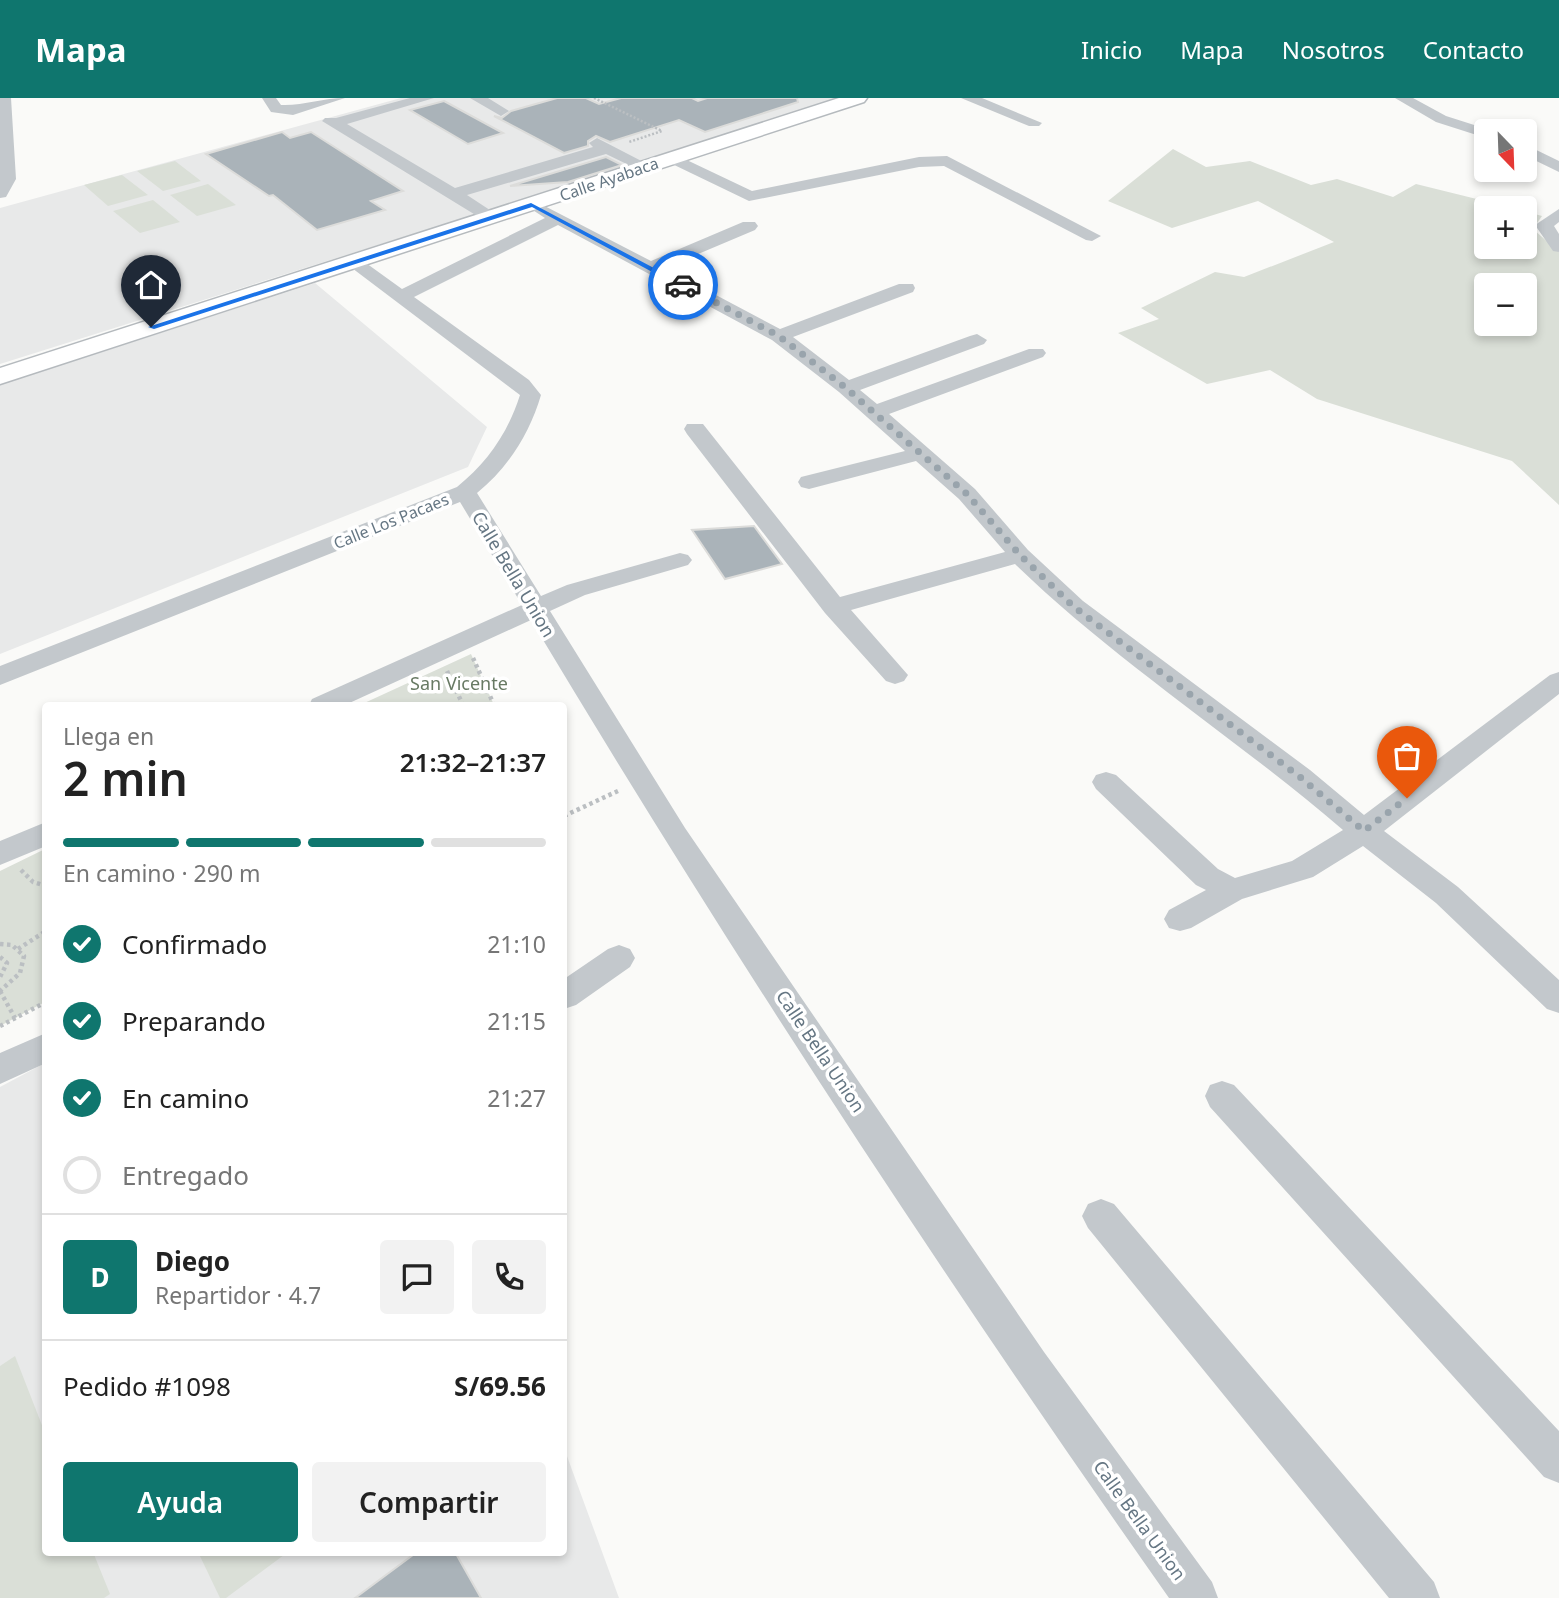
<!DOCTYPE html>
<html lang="es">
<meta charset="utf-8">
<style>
:root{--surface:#fff;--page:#f2f2f2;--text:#222;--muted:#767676;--line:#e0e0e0;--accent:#0f766e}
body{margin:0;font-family:"Noto Sans",sans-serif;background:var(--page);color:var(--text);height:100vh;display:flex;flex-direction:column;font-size:26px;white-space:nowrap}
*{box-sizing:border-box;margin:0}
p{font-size:23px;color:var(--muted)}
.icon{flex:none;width:38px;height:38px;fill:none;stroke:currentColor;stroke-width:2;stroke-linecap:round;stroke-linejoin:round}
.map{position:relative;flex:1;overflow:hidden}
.drawer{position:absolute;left:42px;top:604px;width:525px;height:854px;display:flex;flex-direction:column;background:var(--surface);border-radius:7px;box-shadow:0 4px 10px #0003}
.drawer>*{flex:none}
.needle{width:46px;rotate:157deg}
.buttons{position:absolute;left:1474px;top:21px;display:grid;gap:14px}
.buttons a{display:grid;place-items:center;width:63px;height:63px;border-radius:7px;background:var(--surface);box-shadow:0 4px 10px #0003;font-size:35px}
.pin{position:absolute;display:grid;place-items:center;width:60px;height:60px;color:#fff;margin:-72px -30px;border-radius:50% 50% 50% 0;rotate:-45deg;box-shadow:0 0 7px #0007}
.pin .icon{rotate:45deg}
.courier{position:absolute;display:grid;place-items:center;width:70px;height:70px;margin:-35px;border:5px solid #1a73e8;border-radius:50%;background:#fff;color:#222;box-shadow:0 2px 9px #0007}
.head em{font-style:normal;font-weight:600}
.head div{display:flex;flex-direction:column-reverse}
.head{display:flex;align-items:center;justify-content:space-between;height:119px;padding:0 21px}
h1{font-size:46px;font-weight:600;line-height:52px}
.bar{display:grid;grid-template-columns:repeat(4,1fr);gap:10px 7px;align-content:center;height:84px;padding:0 21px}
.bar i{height:9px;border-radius:5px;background:var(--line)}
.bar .current{background:var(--accent)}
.bar p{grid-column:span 4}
.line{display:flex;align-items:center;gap:18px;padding:0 21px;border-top:2px solid var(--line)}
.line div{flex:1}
.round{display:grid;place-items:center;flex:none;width:74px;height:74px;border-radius:7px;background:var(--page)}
ol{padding:0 21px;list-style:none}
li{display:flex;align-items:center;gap:21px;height:77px}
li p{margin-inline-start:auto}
li .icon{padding:7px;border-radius:50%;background:var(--accent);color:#fff;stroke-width:4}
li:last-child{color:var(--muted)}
li i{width:38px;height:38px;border:4px solid var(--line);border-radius:50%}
.action{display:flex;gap:14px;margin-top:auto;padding:14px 21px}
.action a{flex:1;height:80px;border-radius:7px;background:var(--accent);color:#fff;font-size:28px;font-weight:600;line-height:80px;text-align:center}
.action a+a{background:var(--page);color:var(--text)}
header{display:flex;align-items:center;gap:42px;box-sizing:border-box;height:98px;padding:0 35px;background:var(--accent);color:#fff}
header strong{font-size:33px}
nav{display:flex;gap:38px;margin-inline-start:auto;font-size:24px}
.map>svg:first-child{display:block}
.built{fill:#e8e9e9}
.green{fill:#dadfd7;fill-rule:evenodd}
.building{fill:#aab3b9;stroke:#dcdcda;stroke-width:2}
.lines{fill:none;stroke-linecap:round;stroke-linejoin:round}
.major-casing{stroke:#b5babe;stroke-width:3}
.path-far1{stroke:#bbbfc2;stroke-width:2.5;stroke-dasharray:2 2;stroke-linecap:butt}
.path{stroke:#bbbfc2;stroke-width:4.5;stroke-dasharray:3.5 3.5;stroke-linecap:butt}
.minor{fill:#c3c8cc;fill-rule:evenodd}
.major{fill:#fff;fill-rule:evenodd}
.route{fill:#1a73e8}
.done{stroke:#99a4ac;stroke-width:7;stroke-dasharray:0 12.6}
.labels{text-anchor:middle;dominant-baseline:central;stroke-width:7;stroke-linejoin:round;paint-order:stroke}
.far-street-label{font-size:16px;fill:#657683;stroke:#fff}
.street-label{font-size:18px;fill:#657683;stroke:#fff}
.park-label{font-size:18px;fill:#687a64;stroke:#fff}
</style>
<header>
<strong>Mapa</strong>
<nav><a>Inicio</a><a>Mapa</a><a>Nosotros</a><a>Contacto</a></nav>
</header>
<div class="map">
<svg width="1559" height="1500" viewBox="0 0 1559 1500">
<rect width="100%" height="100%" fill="#fafaf8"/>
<path class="built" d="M401,0H845L0,266V110Z
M315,185L487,329L468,369L0,556V287Z
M45,965L46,1454H564V1350L619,1500H0V989Z"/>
<path class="green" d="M1173,51L1206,69L1250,63L1311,87L1337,81L1393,99L1416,86L1513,110H1486V149H1524V113L1542,118L1533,131L1559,154V407L1512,363L1317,301L1270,272L1207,286L1118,235L1159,221L1141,210L1215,174L1244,179L1334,144L1258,103L1172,130L1108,103ZM1486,187H1524V226H1486Z
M175,63L201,83L163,93L137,73Z
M122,77L148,97L108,108L84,87Z
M208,86L236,107L197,118L170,97Z
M153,102L180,124L140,135L113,113Z
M471,556L494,607H360Z
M45,751V904L0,928V773Z
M15,1258L45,1335L46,1454H93L110,1496L104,1500H0V1268Z
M198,1454H288L226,1500H220Z"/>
<path class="building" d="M557,0H586L599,6L621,0H692L698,3L707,0H797L798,4L705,34L679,22L610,44L596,38L588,43V48L564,55L494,18L502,20L511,13Z
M444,3L503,35L468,46L410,12Z
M282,34L290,40L311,34L403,93L371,103L385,112L317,132L273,97L269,98L206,56Z
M606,59L622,67L568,84L510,88Z
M754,428L782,466L725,481L692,432Z
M417,1454H455L481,1500H355Z"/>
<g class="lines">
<defs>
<path id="major" d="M839,0H867L864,4L0,286V270Z"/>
</defs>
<use href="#major" class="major-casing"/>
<path class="path-far1" d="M594,0L662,33L629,44"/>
<path class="path" d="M473,560L494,607
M447,573L463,607
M564,718L620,692
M21,772L33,784L46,788
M0,846L12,847L24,858L20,875L0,893
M18,851L46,833
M0,859L7,865L0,879
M0,893L15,920
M0,928L46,904"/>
<path class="minor" d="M0,0H11L16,81L6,99L0,100Z
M262,0H276L281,7C302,8 323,0 345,0L293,17L271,14Z
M410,0H434L347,26L455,90L593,49L589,45L597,40L653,69L645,74L639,72L606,56L467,97L502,120L493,125L487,124L322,23L325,20H336Z
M470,0H488L509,13L501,18Z
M961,0H982L1042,25L1039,28H1029Z
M1395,0H1413L1446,18L1493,33H1486V40L1436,24Z
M1524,46L1559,63V74L1524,57Z
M672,55L752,93L919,59L947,58L1101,138L1092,143L1086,142L944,68L919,69L749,103L666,63V57Z
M533,102L651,163L743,124H755L758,128L755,132L665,170L780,231L899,186H913L915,190L913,194L793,239L849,282L970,238L977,236L987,242L984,246L860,292L877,306L1029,251H1043L1046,255L1043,259L889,316L975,391L1028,452L1083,503L1310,672L1364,717L1550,577L1559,574V596L1384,733L1458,789L1559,882V915L1547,911L1436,805L1363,748L1313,779L1242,801L1191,830L1180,833L1169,830L1164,821L1169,812L1206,792L1196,787L1096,691L1092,684L1096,677L1106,674L1116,677L1218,771L1235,780L1292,763L1343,732C1236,640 1116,564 1015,466L851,512L908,577L904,583L895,586L886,583L825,515L687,336L684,331L687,326H703L840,499L1005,454L959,401L916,363L809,391L801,389L798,384L801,379L905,353L839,294L772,242L558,127L414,199L529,282L541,297C530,335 508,370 477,395L541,498L567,487L680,455L688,457L692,462L688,467L585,497L550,513L685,730L1044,1254L1212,1484L1218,1500H1169C945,1182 731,856 531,522L345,607H309L312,601L522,507L460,404L0,587V568L457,389C487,365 508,335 520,297L344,164L353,159L359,160L402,191L545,120L525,107Z
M1559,111V124L1554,128L1559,136V154L1553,153L1535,127Z
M46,724V748L0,767V743Z
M619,847L630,851L635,860L630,869L576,907L564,911V881L608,851Z
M46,935V965L0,986V955Z
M1222,983L1234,987L1559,1333V1385L1544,1379L1210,1009L1205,998L1210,987Z
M1101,1101L1114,1106L1434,1484L1440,1500H1389L1088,1130L1082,1118L1088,1106Z"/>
<use href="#major" class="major"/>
</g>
<path class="route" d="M531,105L686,187L680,189L532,109L154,231L148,229Z"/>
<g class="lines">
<path class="done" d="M683,187L779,238L846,290L967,396L1020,457L1074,509L1300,679L1364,733L1407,700"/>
</g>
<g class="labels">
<g class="far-street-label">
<text transform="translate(609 81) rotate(-19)">Calle Ayabaca</text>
<text transform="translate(391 423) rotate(-22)">Calle Los Pacaes</text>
</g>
<g class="street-label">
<text transform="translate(514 476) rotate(59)">Calle Bella Union</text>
<text transform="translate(821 953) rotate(56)">Calle Bella Union</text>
<text transform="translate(1140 1422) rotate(54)">Calle Bella Union</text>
</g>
<g class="park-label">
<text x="459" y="585">San Vicente</text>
</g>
</g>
</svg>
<div class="buttons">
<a><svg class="needle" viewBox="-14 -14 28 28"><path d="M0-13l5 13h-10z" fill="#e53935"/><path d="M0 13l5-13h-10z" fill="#767676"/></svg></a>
<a>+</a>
<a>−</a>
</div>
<div class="pin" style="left:1407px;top:700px;background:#ea580c"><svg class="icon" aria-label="bag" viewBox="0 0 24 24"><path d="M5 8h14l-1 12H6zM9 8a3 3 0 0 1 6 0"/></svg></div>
<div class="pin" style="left:151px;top:229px;background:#1f2937"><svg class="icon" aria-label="home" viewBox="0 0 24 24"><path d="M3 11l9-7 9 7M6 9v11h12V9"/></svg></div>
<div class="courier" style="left:683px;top:187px"><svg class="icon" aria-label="car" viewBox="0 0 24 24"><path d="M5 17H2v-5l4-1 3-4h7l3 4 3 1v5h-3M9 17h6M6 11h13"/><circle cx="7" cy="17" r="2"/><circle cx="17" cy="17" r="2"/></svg></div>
<section class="drawer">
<div class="head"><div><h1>2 min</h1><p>Llega en</p></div><em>21:32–21:37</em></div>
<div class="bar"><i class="current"></i><i class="current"></i><i class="current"></i><i></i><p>En camino · 290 m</p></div>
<ol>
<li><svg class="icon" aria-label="check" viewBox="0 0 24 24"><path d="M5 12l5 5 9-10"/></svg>Confirmado<p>21:10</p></li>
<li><svg class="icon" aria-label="check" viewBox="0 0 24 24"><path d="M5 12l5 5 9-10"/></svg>Preparando<p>21:15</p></li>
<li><svg class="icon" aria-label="check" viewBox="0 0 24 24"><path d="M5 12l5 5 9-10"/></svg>En camino<p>21:27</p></li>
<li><i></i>Entregado</li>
</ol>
<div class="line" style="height:126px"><b class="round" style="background:var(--accent);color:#fff">D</b><div><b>Diego</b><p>Repartidor · 4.7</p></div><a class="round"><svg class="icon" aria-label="chat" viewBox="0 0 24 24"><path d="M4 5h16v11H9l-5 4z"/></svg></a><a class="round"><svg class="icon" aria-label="phone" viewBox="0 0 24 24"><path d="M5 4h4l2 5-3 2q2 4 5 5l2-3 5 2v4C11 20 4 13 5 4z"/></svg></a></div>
<div class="line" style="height:91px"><div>Pedido #1098</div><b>S/69.56</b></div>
<div class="action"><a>Ayuda</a><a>Compartir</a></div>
</section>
</div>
